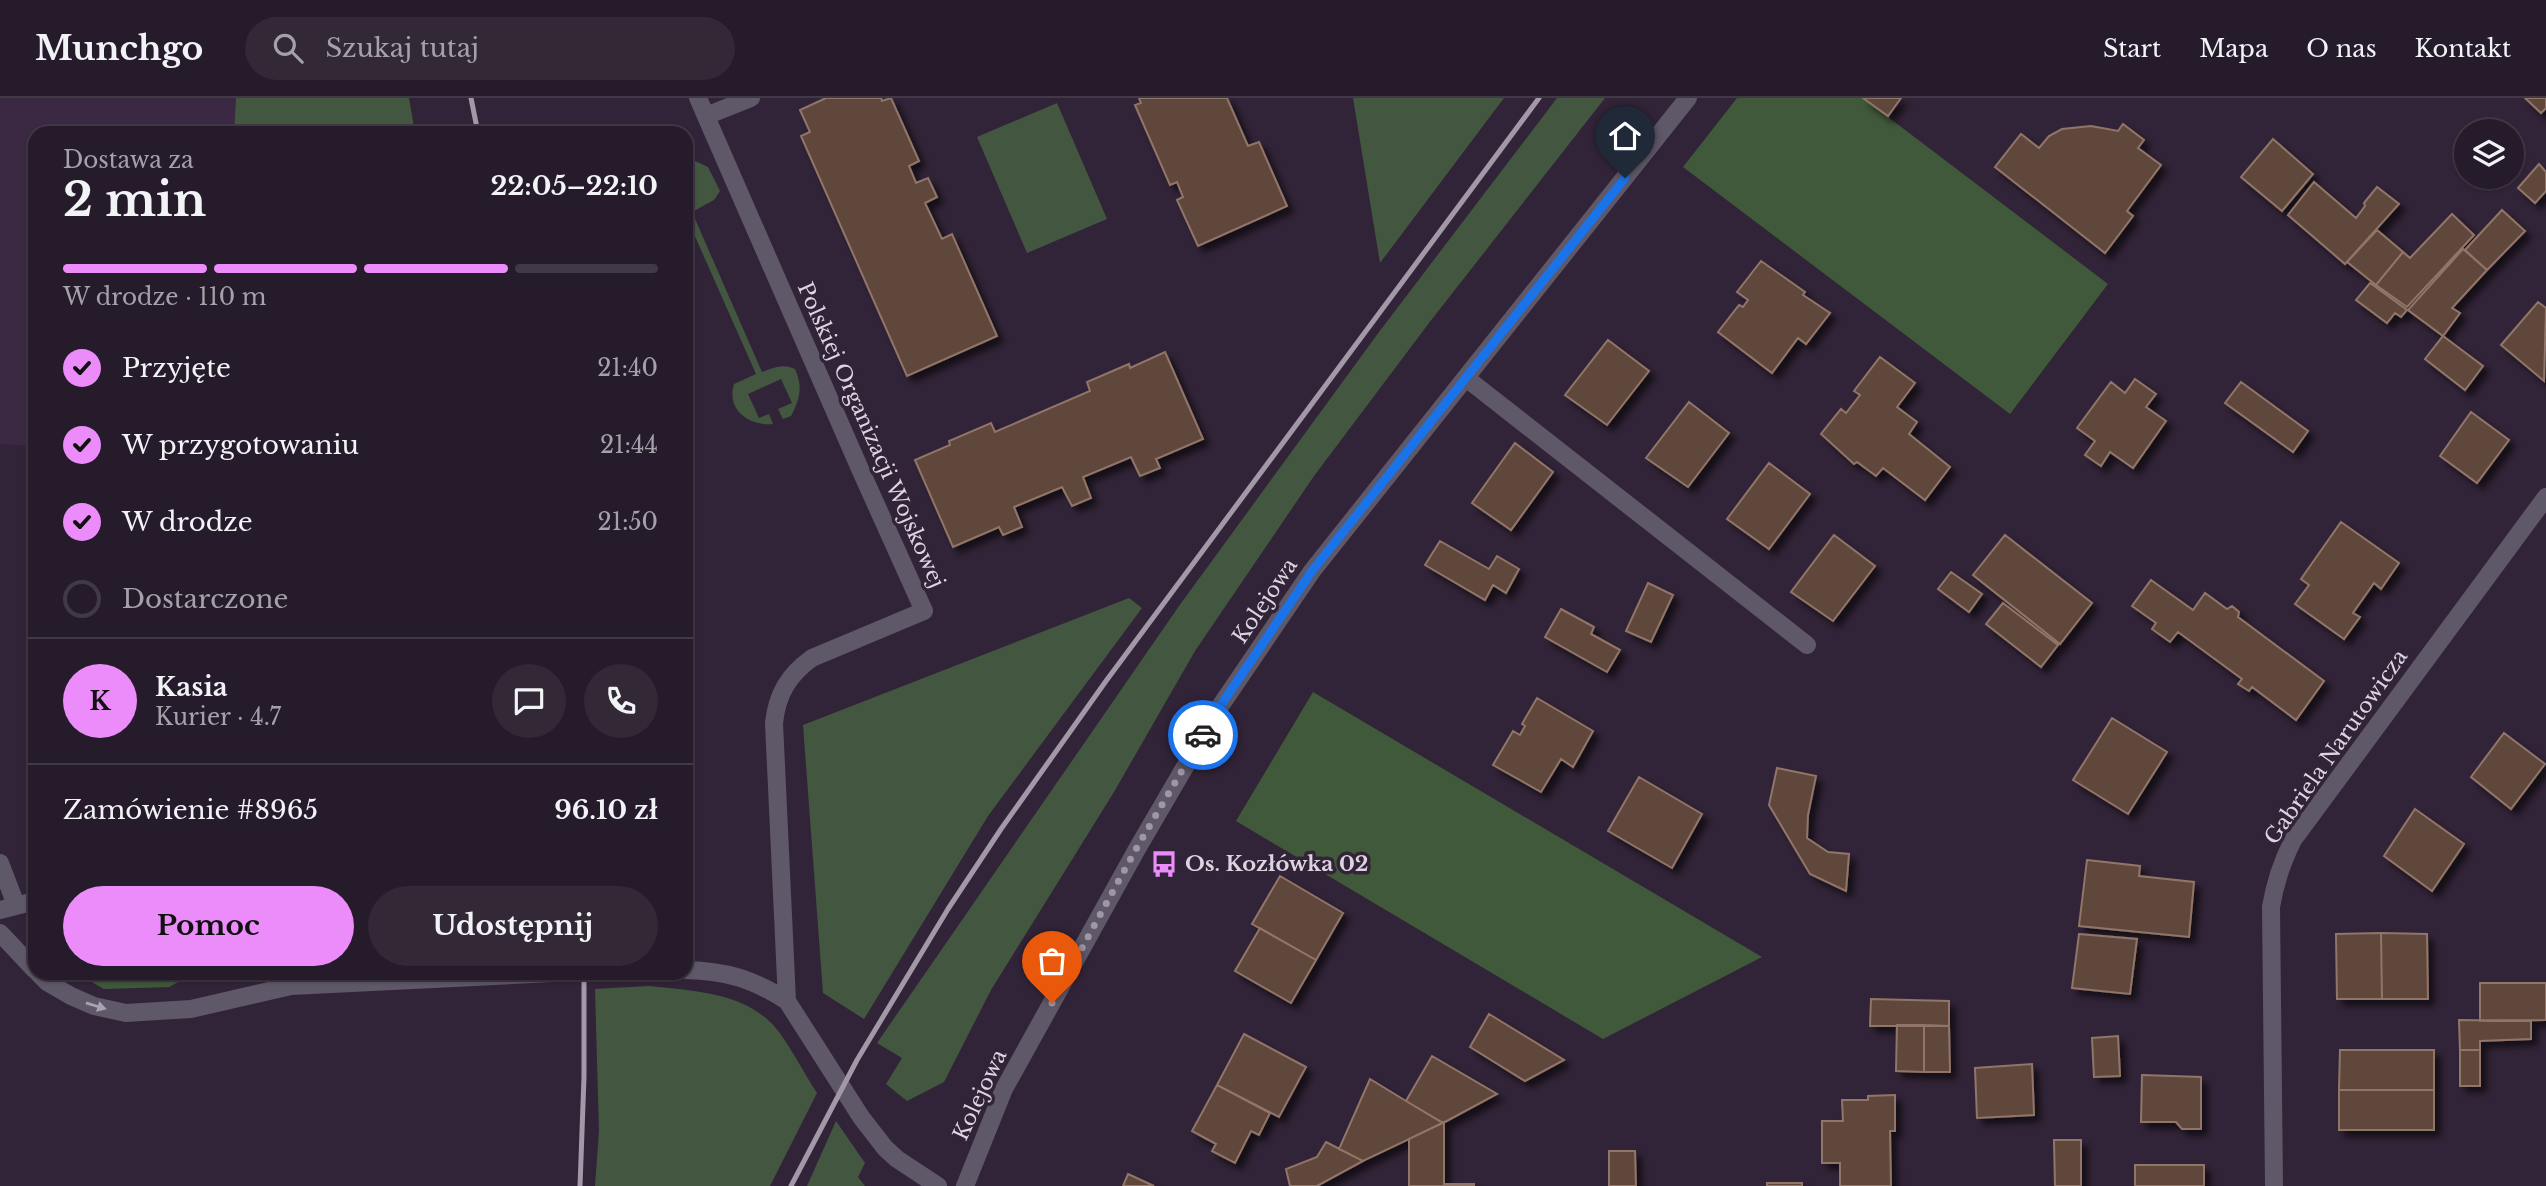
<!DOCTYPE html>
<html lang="pl">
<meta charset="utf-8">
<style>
:root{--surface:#261b2a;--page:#322836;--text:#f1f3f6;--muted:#a4a1a8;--line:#423947;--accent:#ec8cfa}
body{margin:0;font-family:"Libre Baskerville",serif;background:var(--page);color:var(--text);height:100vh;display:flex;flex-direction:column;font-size:26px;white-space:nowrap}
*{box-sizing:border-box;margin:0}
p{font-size:23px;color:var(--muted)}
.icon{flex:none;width:38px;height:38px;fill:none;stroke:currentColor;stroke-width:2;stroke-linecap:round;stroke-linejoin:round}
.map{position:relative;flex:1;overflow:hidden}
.panel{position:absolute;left:28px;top:28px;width:665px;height:854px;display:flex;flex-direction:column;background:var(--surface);border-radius:21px;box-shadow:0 2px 5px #0004,0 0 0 2px var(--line)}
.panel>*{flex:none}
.buttons{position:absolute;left:2454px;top:21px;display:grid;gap:14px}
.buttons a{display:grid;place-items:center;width:70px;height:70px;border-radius:50%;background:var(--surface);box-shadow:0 2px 5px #0004,0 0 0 2px var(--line);font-size:35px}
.pin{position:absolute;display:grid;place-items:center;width:60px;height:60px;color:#fff;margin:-72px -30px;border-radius:50% 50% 50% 0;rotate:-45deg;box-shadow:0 0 7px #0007}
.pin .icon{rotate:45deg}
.courier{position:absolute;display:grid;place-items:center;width:70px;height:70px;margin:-35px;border:5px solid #1a73e8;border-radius:50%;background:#fff;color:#222;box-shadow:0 2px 9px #0007}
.summary em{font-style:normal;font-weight:800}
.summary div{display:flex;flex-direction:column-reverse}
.summary{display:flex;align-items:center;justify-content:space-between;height:119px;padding:0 35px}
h1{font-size:46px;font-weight:800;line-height:52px}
.bar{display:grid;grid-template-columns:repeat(4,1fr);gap:10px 7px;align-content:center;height:84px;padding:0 35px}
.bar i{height:9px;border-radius:5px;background:var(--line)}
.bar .selected{background:var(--accent)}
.bar p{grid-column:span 4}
.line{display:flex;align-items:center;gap:18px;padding:0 35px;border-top:2px solid var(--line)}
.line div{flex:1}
.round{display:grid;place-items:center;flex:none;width:74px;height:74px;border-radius:37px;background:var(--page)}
ol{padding:0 35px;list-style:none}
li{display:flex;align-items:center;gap:21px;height:77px}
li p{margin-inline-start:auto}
li .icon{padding:7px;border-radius:50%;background:var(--accent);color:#111;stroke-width:4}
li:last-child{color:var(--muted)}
li i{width:38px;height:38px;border:4px solid var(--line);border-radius:50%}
.action{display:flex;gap:14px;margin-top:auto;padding:14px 35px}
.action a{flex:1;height:80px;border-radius:42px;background:var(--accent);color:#111;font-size:28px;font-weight:800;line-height:80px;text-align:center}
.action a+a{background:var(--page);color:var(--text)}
header{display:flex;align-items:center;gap:42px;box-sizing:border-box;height:98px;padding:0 35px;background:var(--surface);border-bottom:2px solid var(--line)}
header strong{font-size:33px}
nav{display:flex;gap:38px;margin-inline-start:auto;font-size:24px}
.search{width:490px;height:63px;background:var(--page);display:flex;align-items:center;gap:18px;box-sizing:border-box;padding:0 24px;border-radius:38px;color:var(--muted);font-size:26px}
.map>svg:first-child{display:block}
.built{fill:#3b2943}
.green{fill:#43563f}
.forest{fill:#40593a}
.building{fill:#5f463a;stroke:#917569;stroke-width:2;filter:url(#shadow)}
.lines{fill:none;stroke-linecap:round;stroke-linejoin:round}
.lane{stroke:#5f5868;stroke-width:18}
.street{stroke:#5f5868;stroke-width:18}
.rail{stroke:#a398a7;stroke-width:5}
.oneway{fill:#aba2b1}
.done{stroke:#a196a6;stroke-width:7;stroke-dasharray:0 12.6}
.route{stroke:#1a73e8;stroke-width:9}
.labels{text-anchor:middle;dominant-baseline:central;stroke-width:7;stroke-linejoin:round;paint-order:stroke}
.street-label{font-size:21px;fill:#ddd4e1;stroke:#322438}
.poi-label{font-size:21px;font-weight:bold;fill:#ddd4e1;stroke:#322438;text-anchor:start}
</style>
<header>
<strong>Munchgo</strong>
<div class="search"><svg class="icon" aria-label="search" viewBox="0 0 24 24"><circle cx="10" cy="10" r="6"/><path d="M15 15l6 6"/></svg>Szukaj tutaj</div>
<nav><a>Start</a><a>Mapa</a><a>O nas</a><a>Kontakt</a></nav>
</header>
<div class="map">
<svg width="2546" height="1088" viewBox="0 0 2546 1088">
<defs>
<filter id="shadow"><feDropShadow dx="6" dy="6" stdDeviation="3.5" flood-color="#0009"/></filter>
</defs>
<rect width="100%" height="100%" fill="#322438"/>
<path class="built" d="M0,0H236L234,35H35V348L0,346Z"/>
<path class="green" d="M236,0H409L415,35H234Z
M1353,0H1504L1380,165Z
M1557,0H1605L1429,225L1314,378L1195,553L1114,694L991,892L944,984L907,1003L886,986L902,960L877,945L1179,508L1379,234Z
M1057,5L1107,121L1027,155L977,39Z
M686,59L708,69L720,93L714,102L692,114L762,274C773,270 783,265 795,271C803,289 800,301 791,318L783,321L778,311L792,305L781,281L748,296L759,320L769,316L773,326C749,328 726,312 734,286L756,276L686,118Z
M1129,500L1142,510L988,718L864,921L823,895L803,627Z
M649,888C694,893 749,894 779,934C793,953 804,975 817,995L770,1088H595L599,1033L595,891Z
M836,1023L865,1065L858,1079L865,1088H807Z"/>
<path class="forest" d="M1737,0H1863L2108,186L2010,316L1683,69Z
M1313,594L1762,859L1603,941L1236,723Z
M76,875H195L169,889L104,891Z"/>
<path class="building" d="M826,0H881L882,3L891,0L919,63L909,68L916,85L928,80L936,97L937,99L925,105L942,141L952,136L997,238L907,278L801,38L810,34L800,12Z
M1139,0H1227L1248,48L1259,44L1287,108L1198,148L1177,102L1183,99L1177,84L1170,87L1135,7L1141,5Z
M1863,0H1901L1888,18Z
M2525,0H2546V10L2541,15Z
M2123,26L2144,42L2138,50L2161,67L2127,113L2133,118L2105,155L1995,69L2021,36L2039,50L2049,38L2062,31L2091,28L2118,33Z
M2273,41L2313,76L2282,113L2241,79Z
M2539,66L2546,74V93L2535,105L2518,90Z
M2314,84L2356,120L2365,108L2364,105L2377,89L2399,106L2345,166L2288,117Z
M2502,112L2525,133L2487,172L2465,152Z
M2452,116L2474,137L2407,209L2376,187L2403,154L2410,160Z
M2377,132L2403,154L2376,187L2347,164Z
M2463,151L2487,172L2452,210L2460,215L2443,238L2408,212Z
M1761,163L1805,194L1803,197L1830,215L1806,246L1798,240L1772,275L1718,234L1739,207L1743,209L1748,202L1737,194Z
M2370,185L2407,212L2401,219L2395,215L2387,225L2356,202Z
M2538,204L2546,210L2544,283L2501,247Z
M2443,238L2483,268L2465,292L2425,261Z
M1608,242L1649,273L1607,327L1565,297Z
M1165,254L1203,341L1156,361L1160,370L1140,378L1131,359L1083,379L1091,400L1072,408L1062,389L1014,409L1022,429L1003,437L999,429L953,449L915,362L950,347L949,343L991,325L995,334L1090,293L1087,284L1129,266L1130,270Z
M31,258H35V295H29Z
M1880,259L1915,285L1897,309L1917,324L1909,336L1950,369L1925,402L1883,370L1876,378L1857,364L1854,366L1821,336L1841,311L1846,315L1860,297L1854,293Z
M2135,281L2156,296L2146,309L2166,323L2133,370L2110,354L2101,368L2085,357L2095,343L2077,330L2111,284L2125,295Z
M2241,284L2308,333L2293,354L2225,305Z
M1689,304L1729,335L1688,389L1646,360Z
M2471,314L2509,342L2477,385L2440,358Z
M1515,345L1553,374L1511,432L1472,405Z
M1769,365L1810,396L1769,451L1727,421Z
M2341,424L2399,465L2381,491L2374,485L2353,515L2360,519L2344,541L2295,506L2309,487L2301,481Z
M1834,437L1875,468L1833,523L1791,494Z
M2005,437L2092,505L2060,546L1973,477Z
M1440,443L1489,471L1497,458L1519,471L1506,495L1493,487L1485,502L1425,467Z
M1951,474L1982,496L1969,514L1938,491Z
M2151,482L2193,512L2205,495L2227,511L2232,508L2239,514L2238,519L2324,583L2296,622L2252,589L2249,593L2238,586L2242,581L2178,534L2170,544L2152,531L2156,525L2132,508Z
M1648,485L1673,497L1651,544L1626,533Z
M2003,505L2058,547L2041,569L1986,526Z
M1561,511L1594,529L1591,536L1620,552L1607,574L1545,539Z
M1537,600L1593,633L1573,669L1561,661L1541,694L1493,667L1513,633L1520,637L1525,628L1522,626Z
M2112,620L2167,654L2128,716L2073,682Z
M2504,635L2545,666L2511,711L2471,679Z
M1777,670L1816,678L1808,717L1807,740L1828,754L1849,756L1846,793L1810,776L1769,707Z
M1639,679L1702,716L1672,770L1608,733Z
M2415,711L2464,746L2432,793L2384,758Z
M2087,762L2140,768L2139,778L2194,784L2189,839L2079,828Z
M1280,778L1343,815L1316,862L1252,826Z
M1260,830L1316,862L1291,905L1235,873Z
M2381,835L2427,836L2428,901H2382Z
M2381,835L2382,901H2337L2336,836Z
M2079,836L2137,841L2130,896L2072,890Z
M2480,885H2546V922L2480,923Z
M1871,901L1949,903V928H1870Z
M1489,916L1564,962L1525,983L1470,949Z
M2459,922L2531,923V941L2480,943V952H2460Z
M1897,927H1924V974L1896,973Z
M1924,927L1949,928L1950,974H1924Z
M1244,936L1306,969L1279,1019L1217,987Z
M2118,938L2120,978L2094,979L2092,940Z
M2340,952H2434V992H2339Z
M2460,952H2480V988H2460Z
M1432,958L1497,996L1443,1025L1406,1003Z
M2032,966L2034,1017L1977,1020L1975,970Z
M2142,977L2201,979V1031H2182L2176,1024H2141Z
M1370,981L1406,1003L1443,1025L1363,1063L1339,1051Z
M1217,987L1270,1015L1259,1037L1251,1033L1235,1065L1212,1053L1216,1046L1192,1033Z
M2339,992H2434V1032H2339Z
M1895,997V1033H1890L1891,1088H1840V1065H1822V1023H1843L1842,1002H1868V998Z
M1444,1024V1088H1409V1041Z
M2054,1042H2081V1088H2055Z
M1326,1044L1363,1063L1317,1088H1290L1286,1071L1317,1059Z
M1609,1053H1635L1636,1088H1609Z
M2135,1067H2204V1088H2135Z
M1128,1076L1154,1088H1123Z
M1767,1085H1802V1088H1767Z
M1444,1086H1474V1088H1444Z"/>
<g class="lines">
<path class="lane" d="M1466,280L1807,547
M0,765L16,807"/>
<path class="street" d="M698,0L860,371L924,513L812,560C788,577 777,597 774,625L787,903L861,1019L885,1050L897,1061L938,1088
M706,18L751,0
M0,812L35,803
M0,835L35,872
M686,872C727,873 753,881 787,903
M38,875L47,884L71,898L94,908L126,915L191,911L291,888L553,875
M268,875L291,888
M965,1088L1004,991L1137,751L1221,607L1312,473L1688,0
M2274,1088L2271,809C2275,784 2282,764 2293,742L2546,399"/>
<path class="rail" d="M471,0L478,35
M580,1088L584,979V875
M791,1088L857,962L948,811L1001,731L1106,583L1539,0"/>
</g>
<defs><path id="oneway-solid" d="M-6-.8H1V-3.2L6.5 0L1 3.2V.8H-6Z" transform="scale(1.75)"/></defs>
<use class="oneway" href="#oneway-solid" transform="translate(96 908) rotate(17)"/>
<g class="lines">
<path class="done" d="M1052,905L1136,751L1203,637"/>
<path class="route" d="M1203,637L1221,607L1312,473L1625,80"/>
</g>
<defs>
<symbol id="bus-bare" viewBox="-9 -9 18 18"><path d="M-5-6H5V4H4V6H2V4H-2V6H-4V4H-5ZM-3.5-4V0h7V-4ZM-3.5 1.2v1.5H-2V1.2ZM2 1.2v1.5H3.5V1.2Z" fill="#ec8cfa" stroke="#322438" stroke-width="2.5" paint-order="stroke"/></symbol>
</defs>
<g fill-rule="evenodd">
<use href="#bus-bare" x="1145" y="747" width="38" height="38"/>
</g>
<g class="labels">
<g class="street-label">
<text transform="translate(871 337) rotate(66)">Polskiej Organizacji Wojskowej</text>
<text transform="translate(1265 503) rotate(-56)">Kolejowa</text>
<text transform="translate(2336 649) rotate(-55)">Gabriela Narutowicza</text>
<text transform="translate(980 997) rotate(-65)">Kolejowa</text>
</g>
<g class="poi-label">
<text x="1185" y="766">Os. Kozłówka 02</text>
</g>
</g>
</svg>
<div class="buttons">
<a><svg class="icon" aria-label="layers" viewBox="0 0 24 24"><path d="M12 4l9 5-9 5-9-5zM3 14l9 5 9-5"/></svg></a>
</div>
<div class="pin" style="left:1052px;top:905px;background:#ea580c"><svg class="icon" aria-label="bag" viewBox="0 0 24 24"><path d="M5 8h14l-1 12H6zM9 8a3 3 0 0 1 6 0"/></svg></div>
<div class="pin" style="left:1625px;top:80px;background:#1f2937"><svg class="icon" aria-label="home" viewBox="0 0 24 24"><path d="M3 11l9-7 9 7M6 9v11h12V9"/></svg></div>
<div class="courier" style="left:1203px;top:637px"><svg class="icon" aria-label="car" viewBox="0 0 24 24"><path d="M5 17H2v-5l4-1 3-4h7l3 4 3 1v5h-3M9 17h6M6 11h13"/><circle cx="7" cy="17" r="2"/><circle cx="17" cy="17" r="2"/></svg></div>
<section class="panel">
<div class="summary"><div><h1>2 min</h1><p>Dostawa za</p></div><em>22:05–22:10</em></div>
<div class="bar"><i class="selected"></i><i class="selected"></i><i class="selected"></i><i></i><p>W drodze · 110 m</p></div>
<ol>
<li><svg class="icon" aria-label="check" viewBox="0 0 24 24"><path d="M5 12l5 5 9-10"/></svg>Przyjęte<p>21:40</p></li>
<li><svg class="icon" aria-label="check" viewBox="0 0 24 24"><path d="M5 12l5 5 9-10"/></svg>W przygotowaniu<p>21:44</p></li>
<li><svg class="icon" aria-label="check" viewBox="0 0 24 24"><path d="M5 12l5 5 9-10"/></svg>W drodze<p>21:50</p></li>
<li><i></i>Dostarczone</li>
</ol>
<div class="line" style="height:126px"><b class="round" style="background:var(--accent);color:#111">K</b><div><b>Kasia</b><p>Kurier · 4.7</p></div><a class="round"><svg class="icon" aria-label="chat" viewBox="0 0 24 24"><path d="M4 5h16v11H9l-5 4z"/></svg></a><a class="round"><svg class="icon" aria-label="phone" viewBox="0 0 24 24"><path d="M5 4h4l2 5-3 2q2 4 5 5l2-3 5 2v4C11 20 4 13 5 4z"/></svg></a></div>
<div class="line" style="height:91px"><div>Zamówienie #8965</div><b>96.10 zł</b></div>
<div class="action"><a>Pomoc</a><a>Udostępnij</a></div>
</section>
</div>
